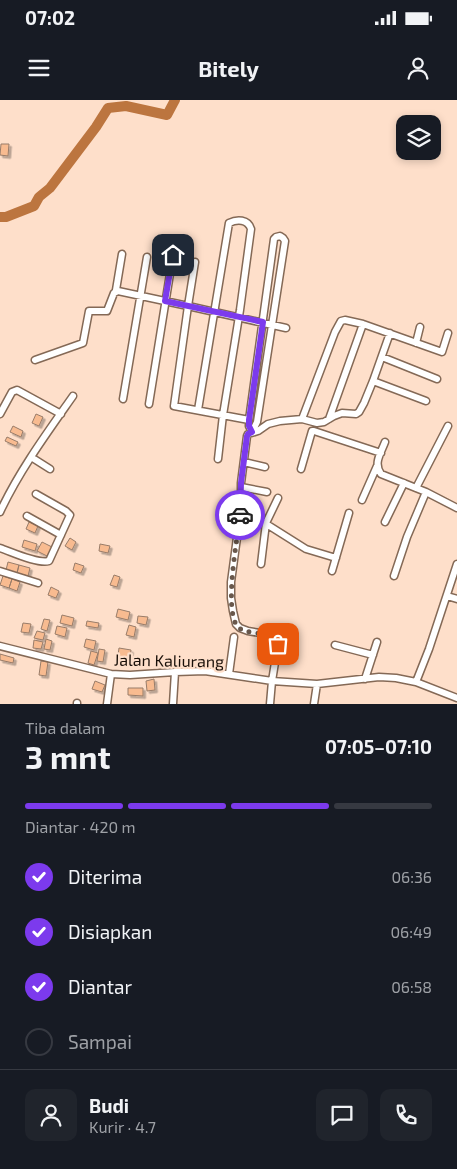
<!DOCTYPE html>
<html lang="id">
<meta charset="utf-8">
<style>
:root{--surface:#171b24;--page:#20242c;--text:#f1f3f6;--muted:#9ea1a6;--line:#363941;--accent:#7c3aed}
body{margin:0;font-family:"Exo 2",sans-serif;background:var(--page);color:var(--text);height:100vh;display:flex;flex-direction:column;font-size:19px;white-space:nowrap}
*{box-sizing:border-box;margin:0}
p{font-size:16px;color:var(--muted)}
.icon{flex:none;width:28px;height:28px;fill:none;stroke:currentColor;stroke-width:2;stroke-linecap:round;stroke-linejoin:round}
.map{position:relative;height:604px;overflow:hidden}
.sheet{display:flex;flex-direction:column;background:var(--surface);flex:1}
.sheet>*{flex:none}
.controls{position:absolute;left:396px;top:15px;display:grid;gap:10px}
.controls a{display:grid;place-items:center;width:45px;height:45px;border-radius:10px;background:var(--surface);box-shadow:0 2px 8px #0003;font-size:25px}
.pin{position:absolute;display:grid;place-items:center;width:42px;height:42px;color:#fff;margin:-21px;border-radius:10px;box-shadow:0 2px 8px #0006}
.courier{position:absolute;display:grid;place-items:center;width:50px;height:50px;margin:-25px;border:4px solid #7c3aed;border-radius:50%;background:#fff;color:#222;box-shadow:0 1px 6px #0007}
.summary em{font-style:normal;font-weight:700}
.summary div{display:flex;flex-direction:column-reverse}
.summary{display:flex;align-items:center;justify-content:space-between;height:85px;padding:0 25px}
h1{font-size:32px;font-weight:700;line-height:38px}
.bar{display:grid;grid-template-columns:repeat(4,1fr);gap:8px 5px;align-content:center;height:60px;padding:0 25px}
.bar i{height:6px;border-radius:4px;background:var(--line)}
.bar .current{background:var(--accent)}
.bar p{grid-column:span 4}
.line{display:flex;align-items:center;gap:12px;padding:0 25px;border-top:1px solid var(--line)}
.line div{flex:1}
.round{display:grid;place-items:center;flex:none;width:52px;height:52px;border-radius:10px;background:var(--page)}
ol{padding:0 25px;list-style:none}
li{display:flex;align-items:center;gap:15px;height:55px}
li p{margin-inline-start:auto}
li .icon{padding:5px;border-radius:50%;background:var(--accent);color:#fff;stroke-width:4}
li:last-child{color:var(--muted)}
li i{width:28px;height:28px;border:2px solid var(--line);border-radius:50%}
.status{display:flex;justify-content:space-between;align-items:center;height:35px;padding:0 25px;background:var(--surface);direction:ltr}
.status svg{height:14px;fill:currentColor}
header{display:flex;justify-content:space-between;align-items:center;height:65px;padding:0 25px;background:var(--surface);font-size:22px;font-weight:700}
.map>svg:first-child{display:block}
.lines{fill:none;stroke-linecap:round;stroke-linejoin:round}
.river{stroke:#bc753f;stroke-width:10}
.building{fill:#f8bb90;stroke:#987c69;filter:url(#shadow)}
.minor-casing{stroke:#846956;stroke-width:9}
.minor{stroke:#fff;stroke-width:6}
.done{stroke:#69584c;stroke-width:5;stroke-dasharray:0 9}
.route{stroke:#7c3aed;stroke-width:6}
.labels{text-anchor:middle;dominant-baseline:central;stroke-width:4.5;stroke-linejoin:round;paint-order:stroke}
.street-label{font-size:16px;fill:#190f08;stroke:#fedfca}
</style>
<div class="status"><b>07:02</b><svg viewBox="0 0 49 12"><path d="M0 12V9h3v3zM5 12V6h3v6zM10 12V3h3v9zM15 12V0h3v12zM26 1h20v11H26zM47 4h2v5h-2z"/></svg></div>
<header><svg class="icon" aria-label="menu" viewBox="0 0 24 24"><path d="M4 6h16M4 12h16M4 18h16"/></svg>Bitely<svg class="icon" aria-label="person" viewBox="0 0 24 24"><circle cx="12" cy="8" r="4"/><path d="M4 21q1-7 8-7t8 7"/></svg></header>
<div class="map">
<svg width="457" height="604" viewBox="0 0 457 604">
<defs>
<filter id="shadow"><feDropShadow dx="2.5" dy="2.5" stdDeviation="0" flood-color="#0004"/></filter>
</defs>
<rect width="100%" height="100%" fill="#fedfca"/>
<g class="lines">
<path class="river" d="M0,117H6L34,106L39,97L50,88L96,27L108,8L126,6L167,15L175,0"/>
</g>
<path class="building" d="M1,44H9L8,56L0,55Z
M36,314L43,317L39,326L32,323Z
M13,326L23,331L21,337L10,332Z
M7,337L18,342L16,346L5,341Z
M29,422L38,426L35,433L26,429Z
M70,438L76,442L72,450L65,446Z
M24,440L37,444L35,451L22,447Z
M42,442L52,447L47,456L37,451Z
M100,444L110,446L108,453L99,451Z
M8,462L19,465L17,473L6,470Z
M75,463L84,466L81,473L73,470Z
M19,465L30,468L28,476L17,473Z
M114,475L120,477L117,487L110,485Z
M3,476L12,479L9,488L0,485Z
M12,479L20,482L17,491L9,488Z
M51,487L59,491L56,498L48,495Z
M118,509L130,512L128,520L116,517Z
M62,515L74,518L72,526L60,523Z
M138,516L148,517L146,525L137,523Z
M44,519L50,520L47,531L41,529Z
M87,521L99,523L98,528L86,526Z
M23,523L31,524L29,533L21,532Z
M129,525L136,527L134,537L126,535Z
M57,526L67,528L65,537L55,534Z
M37,531L45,533L43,540L34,538Z
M46,539L52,541L50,550L44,549Z
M86,539L96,541L94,550L84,547Z
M34,540L43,542L41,549L33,548Z
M119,548L131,550L129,564L117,562Z
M99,549L105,550L103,562L97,561Z
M91,551L98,553L94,565L88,563Z
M0,554L14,558L13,563L0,560Z
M41,561L48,562L46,576L39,575Z
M154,579L155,590L147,591L146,581Z
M95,581L105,585L102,592L92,589Z
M128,588H143V596L128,595Z"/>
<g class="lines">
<defs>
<path id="minor" d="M280,136L283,138L285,141L257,322L252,332L249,326V320L274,139L276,137Z
M122,154L116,190L118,191L188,206L195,162
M416,243L420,227
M382,257L437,279
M35,260L83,243L89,211H107L114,193L118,191
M373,281L426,301
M123,299L147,157
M149,304L173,155
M198,310L229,123C237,119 248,119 251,129L240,210L223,315L218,359
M0,314L12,292L17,290L61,314
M302,319L335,232L341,221L345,220L363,224L442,252L448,233
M329,319L363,224
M249,320L174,306L188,206L286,228
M385,342C381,353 373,363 381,374L426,392L457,408
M31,357L50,369
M244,362L265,367
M301,369L312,331H314L381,353
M241,387L267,392
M416,388L448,326
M362,400L377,366
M241,408L306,449L336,458
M0,412C19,371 47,333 73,296
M27,416L61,435
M385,422L404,383
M0,448C12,452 37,464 49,461L70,415L66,411L36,394
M261,464L266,423L278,398
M0,471L38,483
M332,471L349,413
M394,476L407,437L426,392
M447,496L457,499
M335,545L373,555
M0,546L111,574L130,575L175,572L205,571L272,581L317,584L379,577L396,578L416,582L457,598
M229,574L234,537
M365,579L377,542
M416,582L429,549L457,464
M77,604V603
M107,604L111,574
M173,604L175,572
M270,604L272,581L278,544L277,538L272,535L248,531L240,528L236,524L233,511L231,498V482L241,408V383L247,336L248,334L258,331L268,324L280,321L302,319L317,323L324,322L334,316L342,313L356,314L359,312L364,303L373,281L390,233
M314,604L317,584"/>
</defs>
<use href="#minor" class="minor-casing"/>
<use href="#minor" class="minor"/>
</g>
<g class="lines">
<path class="done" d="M240,415C238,436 223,511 238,527C245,534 266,533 276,536L278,539V544"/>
<path class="route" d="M173,155L165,201L263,222L249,320V326L252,332L248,334L247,336L241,383L240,415"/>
</g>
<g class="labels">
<g class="street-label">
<text transform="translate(169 560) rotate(1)">Jalan Kaliurang</text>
</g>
</g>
</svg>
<div class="controls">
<a><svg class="icon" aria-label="layers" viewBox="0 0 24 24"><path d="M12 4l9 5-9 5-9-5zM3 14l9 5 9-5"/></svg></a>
</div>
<div class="pin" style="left:278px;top:544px;background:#ea580c"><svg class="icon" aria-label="bag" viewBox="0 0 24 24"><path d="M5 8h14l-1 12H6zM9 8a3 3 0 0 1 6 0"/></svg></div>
<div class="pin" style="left:173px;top:155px;background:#1f2937"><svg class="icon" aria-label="home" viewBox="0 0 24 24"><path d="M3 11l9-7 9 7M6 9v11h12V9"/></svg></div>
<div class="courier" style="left:240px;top:415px"><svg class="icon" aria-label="car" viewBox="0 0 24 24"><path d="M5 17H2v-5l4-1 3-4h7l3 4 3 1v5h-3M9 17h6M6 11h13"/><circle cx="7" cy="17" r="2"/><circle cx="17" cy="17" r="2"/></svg></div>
</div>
<section class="sheet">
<div class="summary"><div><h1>3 mnt</h1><p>Tiba dalam</p></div><em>07:05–07:10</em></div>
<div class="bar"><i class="current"></i><i class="current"></i><i class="current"></i><i></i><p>Diantar · 420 m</p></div>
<ol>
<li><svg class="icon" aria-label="check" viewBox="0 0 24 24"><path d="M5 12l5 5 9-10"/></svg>Diterima<p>06:36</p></li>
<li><svg class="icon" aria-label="check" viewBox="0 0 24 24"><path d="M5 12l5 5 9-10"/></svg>Disiapkan<p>06:49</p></li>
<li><svg class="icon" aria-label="check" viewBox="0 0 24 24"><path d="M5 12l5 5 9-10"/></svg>Diantar<p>06:58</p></li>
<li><i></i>Sampai</li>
</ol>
<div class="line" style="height:90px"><a class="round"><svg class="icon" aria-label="person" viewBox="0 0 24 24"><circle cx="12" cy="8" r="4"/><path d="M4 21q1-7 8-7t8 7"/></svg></a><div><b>Budi</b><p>Kurir · 4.7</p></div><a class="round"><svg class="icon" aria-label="chat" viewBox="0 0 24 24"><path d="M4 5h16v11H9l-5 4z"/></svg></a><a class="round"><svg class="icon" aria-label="phone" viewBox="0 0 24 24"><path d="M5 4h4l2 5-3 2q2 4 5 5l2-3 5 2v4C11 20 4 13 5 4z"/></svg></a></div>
</section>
